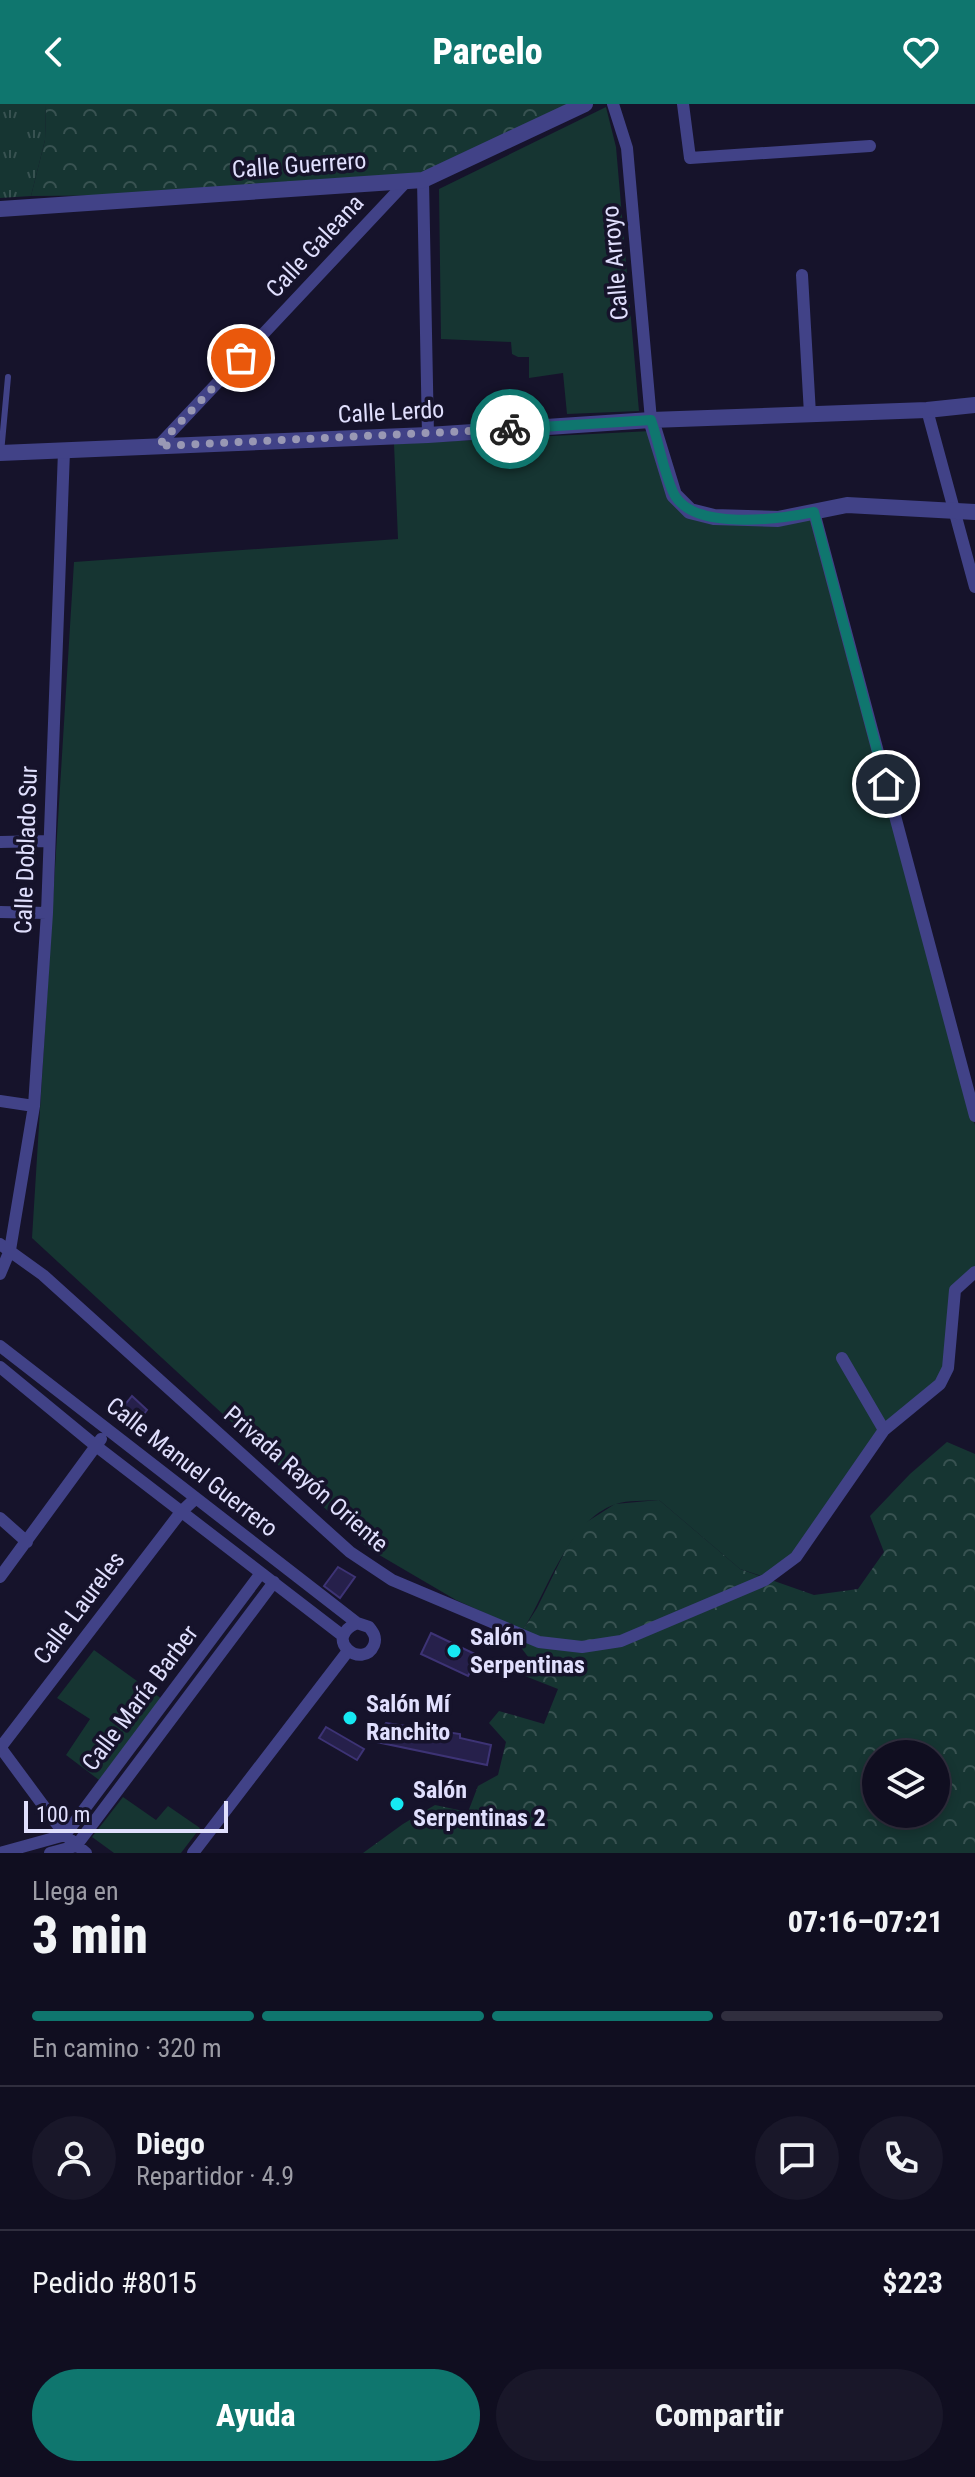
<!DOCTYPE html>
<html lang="es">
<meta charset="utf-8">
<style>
:root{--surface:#100e20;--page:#191729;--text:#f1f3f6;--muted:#9c9ca5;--line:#302e3e;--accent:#0f766e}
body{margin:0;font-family:"Roboto Condensed",sans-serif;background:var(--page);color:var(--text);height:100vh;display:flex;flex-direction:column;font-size:30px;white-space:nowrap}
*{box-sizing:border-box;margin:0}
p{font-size:26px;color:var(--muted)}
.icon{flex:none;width:44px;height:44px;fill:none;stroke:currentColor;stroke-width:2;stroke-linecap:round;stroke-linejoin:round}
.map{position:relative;height:1749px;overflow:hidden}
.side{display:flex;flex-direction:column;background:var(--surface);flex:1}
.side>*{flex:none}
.tools{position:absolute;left:862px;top:1636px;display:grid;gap:16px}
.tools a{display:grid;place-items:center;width:88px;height:88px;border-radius:50%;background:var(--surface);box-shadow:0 4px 12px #0003,0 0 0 2px var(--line);font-size:40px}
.scale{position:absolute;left:24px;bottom:20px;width:204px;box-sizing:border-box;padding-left:8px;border:4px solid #e0dffd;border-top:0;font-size:22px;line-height:28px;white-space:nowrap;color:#e0dffd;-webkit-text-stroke:6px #16132b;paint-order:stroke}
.pin{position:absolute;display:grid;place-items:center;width:68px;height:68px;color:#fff;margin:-34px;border:4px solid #fff;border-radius:50%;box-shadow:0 2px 8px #0007}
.courier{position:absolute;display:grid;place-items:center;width:80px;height:80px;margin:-40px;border:6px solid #0f766e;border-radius:50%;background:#fff;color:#222;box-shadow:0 2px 10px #0007}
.overview em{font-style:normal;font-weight:800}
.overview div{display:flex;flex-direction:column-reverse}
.overview{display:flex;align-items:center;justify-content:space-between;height:136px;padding:0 32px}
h1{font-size:52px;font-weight:800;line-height:60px}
.bar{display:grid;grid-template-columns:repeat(4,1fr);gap:12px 8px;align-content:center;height:96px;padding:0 32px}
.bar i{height:10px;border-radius:6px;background:var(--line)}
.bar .selected{background:var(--accent)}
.bar p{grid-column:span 4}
.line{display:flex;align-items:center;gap:20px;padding:0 32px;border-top:2px solid var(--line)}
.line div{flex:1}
.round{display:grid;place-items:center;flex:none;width:84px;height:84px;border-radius:42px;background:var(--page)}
.primary-button{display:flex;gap:16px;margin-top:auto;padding:16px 32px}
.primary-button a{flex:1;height:92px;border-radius:48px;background:var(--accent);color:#fff;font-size:32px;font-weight:800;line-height:92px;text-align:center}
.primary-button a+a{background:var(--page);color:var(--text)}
header{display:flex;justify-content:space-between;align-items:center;height:104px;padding:0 32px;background:var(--accent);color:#fff;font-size:36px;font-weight:800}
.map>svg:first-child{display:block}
.grass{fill:#163532}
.forest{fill:url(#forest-crowns);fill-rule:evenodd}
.park{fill:url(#park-tufts)}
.building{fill:#26204b;stroke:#3d3375;stroke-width:2}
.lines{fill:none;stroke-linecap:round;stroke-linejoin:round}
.service{stroke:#414287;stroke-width:6}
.minor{stroke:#414287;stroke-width:12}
.tertiary{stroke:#414287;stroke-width:16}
.done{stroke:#9998b4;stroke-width:8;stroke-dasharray:0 14.4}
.route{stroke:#0f766e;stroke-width:10}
.poi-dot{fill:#16e8f2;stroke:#16132b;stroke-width:3}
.labels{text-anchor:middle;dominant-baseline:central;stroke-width:7;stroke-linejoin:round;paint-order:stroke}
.street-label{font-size:24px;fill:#e0dffd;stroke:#16132b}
.poi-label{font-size:24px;font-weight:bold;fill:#e0dffd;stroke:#16132b;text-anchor:start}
</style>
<header><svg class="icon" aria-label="back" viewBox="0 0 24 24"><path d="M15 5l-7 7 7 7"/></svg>Parcelo<svg class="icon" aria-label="heart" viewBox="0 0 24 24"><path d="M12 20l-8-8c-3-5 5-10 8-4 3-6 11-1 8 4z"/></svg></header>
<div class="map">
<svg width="975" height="1749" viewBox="0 0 975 1749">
<defs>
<pattern id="forest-crowns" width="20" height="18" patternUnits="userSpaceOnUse" patternTransform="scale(2)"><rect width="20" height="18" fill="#163532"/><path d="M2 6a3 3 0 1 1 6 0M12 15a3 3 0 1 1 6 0" fill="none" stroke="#385251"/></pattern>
<pattern id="park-tufts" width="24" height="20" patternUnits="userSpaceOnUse" patternTransform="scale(2)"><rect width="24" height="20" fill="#163532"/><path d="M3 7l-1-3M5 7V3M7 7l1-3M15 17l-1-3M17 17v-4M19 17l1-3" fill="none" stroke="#385251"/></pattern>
</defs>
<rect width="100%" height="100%" fill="#16132b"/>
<path class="grass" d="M606,3L616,43L639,307L567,310L563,269L529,274V253H518L512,250L511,238L441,235L439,85Z
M651,327L685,406L812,407L975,1021V1172L955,1191L946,1264L934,1285L886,1321L798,1450L765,1473L740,1465L659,1396C646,1397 628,1396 616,1400C568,1416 548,1487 523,1526L456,1496L369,1445L32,1134L74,458L398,435L394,340Z
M94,1546L162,1595L99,1676L66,1651L90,1615L57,1594Z
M123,1693L156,1716L168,1702L200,1724L181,1749H114L92,1733Z"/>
<path class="forest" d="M46,0H572L431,69L263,90L31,92L45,36Z
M947,1338L975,1350V1749H363L403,1720L435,1701L468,1708L478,1682L498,1671L506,1638L489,1619L499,1607L544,1620L558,1585L525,1572L529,1554L516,1537L537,1504L566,1445L582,1421L615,1400L659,1396L740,1465L814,1491L858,1485L884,1448L870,1412L910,1370ZM876,1650H936V1710H876Z"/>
<path class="park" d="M0,0H46L45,36L31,92L0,94Z"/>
<path class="building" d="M132,1292L147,1306L134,1324L122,1318L126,1312L120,1307Z
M338,1463L355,1473L340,1494L324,1482Z
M431,1529L479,1552L468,1572L421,1550Z
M386,1619L460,1630V1634L491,1641L487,1661L372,1637Z
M326,1623L364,1645L357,1656L319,1634Z"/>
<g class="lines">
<path class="service" d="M1,349L8,273"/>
<path class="minor" d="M613,0L627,44L651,316
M683,0L690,54L870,42
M423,76L428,331
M802,171L810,310
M927,306L975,483
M158,342L406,78
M814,408L975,1012
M0,738L48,737
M0,808L47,809
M0,997L34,1002
M0,1140L43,1171L350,1448L392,1476L539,1538L582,1543L621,1537L765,1476L796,1453L884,1326L940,1280L948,1264L955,1186L975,1168
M0,1170L10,1146L34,1002L47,809L64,347
M0,1242L357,1519L369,1523C373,1528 377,1533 374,1541C363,1567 321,1535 357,1519
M842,1254L884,1326
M0,1263L96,1342L343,1532
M0,1414L27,1438
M0,1473L101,1335
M0,1643L65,1731L86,1749
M0,1644L181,1408L196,1394
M0,1749L65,1731L261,1469
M50,1749L76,1742L274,1478
M193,1749L348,1547"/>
<path class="tertiary" d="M0,105L423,76L585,0
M651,316L674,391L690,407L714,413L778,415L847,401L975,408
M0,349L428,331L651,316L927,306L975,301"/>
</g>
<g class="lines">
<path class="done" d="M241,254L158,342L510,325"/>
<path class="route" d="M510,325L651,316C659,339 663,366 673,388C691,428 779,415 814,408L886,680"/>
</g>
<g class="poi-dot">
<circle cx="454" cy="1547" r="8"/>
<circle cx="350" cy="1614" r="8"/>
<circle cx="397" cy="1700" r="8"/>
</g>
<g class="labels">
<g class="street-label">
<text transform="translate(299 61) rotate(-4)">Calle Guerrero</text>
<text transform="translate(315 142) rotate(-47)">Calle Galeana</text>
<text transform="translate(615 159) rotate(-95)">Calle Arroyo</text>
<text transform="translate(391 308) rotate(-3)">Calle Lerdo</text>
<text transform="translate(26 746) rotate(-88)">Calle Doblado Sur</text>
<text transform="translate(192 1363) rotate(38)">Calle Manuel Guerrero</text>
<text transform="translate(306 1375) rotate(41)">Privada Rayón Oriente</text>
<text transform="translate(79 1504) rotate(-53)">Calle Laureles</text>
<text transform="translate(140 1594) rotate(-53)">Calle María Barber</text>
</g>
<g class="poi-label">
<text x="470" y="1533">Salón<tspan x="470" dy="28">Serpentinas</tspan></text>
<text x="366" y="1600">Salón Mí<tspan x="366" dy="28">Ranchito</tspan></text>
<text x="413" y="1686">Salón<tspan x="413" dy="28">Serpentinas 2</tspan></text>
</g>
</g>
</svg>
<div class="tools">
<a><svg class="icon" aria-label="layers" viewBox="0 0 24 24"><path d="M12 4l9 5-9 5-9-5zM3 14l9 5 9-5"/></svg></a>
</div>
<div class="scale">100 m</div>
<div class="pin" style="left:241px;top:254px;background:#ea580c"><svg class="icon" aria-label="bag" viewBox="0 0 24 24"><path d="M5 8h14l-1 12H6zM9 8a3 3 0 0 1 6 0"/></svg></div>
<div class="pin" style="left:886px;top:680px;background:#1f2937"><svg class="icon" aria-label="home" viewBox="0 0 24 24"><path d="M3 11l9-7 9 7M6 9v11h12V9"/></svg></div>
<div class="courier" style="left:510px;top:325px"><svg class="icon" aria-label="bike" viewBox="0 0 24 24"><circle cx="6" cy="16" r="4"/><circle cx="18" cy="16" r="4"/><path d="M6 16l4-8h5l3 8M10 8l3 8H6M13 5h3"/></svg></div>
</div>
<section class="side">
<div class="overview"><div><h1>3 min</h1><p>Llega en</p></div><em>07:16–07:21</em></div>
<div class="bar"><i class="selected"></i><i class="selected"></i><i class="selected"></i><i></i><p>En camino · 320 m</p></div>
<div class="line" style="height:144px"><a class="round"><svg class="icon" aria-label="person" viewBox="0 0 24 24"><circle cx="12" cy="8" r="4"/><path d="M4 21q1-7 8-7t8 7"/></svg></a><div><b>Diego</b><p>Repartidor · 4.9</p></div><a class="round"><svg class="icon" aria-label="chat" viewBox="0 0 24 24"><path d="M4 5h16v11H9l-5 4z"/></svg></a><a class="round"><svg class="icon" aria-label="phone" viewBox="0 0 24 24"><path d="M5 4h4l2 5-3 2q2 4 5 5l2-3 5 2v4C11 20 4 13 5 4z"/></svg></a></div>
<div class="line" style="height:104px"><div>Pedido #8015</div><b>$223</b></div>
<div class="primary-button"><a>Ayuda</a><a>Compartir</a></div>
</section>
